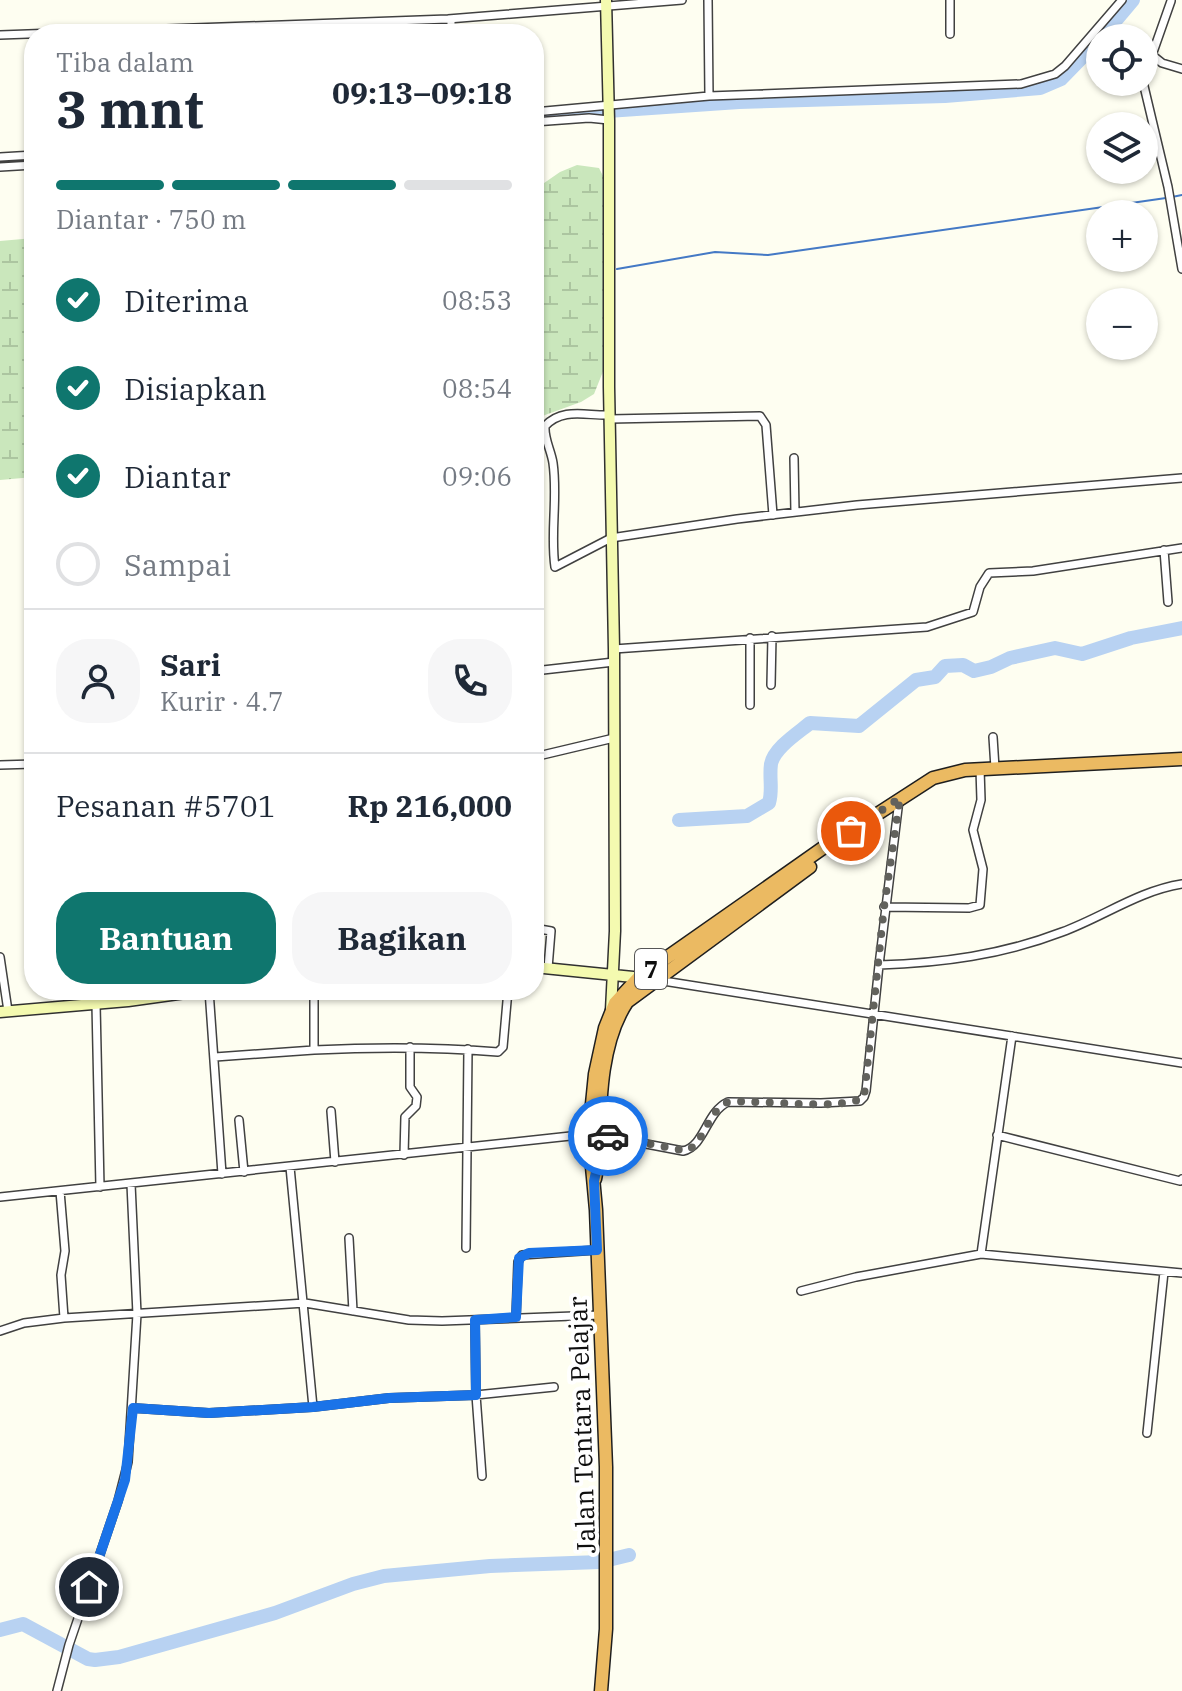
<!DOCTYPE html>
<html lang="id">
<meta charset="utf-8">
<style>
:root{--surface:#fff;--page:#f6f6f7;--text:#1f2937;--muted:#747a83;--line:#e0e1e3;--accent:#0f766e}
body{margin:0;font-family:"IBM Plex Serif",serif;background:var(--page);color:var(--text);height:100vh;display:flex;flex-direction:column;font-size:30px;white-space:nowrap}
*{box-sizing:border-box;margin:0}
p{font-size:26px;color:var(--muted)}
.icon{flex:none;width:44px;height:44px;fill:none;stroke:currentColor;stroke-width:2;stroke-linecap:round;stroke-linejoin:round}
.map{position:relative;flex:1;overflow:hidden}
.sheet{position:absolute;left:24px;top:24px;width:520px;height:976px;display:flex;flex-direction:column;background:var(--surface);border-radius:32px;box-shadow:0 2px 6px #0004}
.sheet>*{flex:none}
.fabs{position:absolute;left:1086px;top:24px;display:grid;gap:16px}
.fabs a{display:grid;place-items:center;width:72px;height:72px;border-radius:50%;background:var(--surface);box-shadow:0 2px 6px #0004;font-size:40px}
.pin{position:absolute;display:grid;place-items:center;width:68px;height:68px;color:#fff;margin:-34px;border:4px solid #fff;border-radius:50%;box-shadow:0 2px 8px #0007}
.courier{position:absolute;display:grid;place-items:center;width:80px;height:80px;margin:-40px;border:6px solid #1a73e8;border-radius:50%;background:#fff;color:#222;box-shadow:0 2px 10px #0007}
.overview em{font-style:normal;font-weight:700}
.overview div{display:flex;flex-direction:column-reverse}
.overview{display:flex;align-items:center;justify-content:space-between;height:136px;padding:0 32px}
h1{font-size:52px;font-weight:700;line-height:60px}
.bar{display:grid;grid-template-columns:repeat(4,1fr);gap:12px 8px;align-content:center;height:96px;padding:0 32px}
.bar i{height:10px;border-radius:6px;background:var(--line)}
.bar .current{background:var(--accent)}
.bar p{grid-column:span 4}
.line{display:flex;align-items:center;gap:20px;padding:0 32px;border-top:2px solid var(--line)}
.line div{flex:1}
.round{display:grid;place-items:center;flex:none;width:84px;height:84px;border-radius:32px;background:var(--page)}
ol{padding:0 32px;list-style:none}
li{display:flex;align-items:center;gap:24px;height:88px}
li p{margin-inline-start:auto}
li .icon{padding:8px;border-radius:50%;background:var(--accent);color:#fff;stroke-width:4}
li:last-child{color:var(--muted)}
li i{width:44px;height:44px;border:4px solid var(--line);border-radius:50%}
.primary-button{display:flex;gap:16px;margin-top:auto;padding:16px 32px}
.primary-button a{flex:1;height:92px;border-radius:32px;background:var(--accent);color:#fff;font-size:32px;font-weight:700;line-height:92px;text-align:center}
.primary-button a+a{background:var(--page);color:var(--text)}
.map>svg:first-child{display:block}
.wetland{fill:url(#wetland-marsh)}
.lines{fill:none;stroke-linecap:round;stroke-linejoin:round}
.stream{stroke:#4479c5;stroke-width:2}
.river{stroke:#b8d2f2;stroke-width:14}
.street-casing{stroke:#414141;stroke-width:10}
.secondary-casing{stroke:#303030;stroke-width:13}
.highway-casing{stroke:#1f1f1f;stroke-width:15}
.street{stroke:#fff;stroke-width:7}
.secondary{stroke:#f4fab0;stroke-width:10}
.highway{stroke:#ebba62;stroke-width:12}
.done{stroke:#62625d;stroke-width:8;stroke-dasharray:0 14.4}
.route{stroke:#1a73e8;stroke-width:10}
.labels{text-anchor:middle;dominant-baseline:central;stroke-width:8;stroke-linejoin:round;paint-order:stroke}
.shield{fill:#fff;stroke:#565656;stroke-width:2}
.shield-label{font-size:24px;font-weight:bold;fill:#0e0e0e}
.street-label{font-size:26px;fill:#0e0e0e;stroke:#fff}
</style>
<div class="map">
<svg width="1182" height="1691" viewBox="0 0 1182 1691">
<defs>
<pattern id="wetland-marsh" width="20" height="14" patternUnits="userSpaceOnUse" patternTransform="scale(2)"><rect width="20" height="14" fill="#cae7bc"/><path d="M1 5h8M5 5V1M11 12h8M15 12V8" fill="none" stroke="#acc5a0"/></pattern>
</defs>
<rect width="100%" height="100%" fill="#fefef1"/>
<path class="wetland" d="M577,165L599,168L605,180L604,369L594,394L581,402L534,419V190L560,172Z
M34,238V477L0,480V241Z"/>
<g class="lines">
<path class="stream" d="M1172,197L1182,195
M617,269L715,252L768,255L1166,198"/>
<path class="river" d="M1101,38L1133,0
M534,116L739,102L945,96L1040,88L1061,79L1100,39
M0,161L34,159
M679,820L747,816L769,803C773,790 769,778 771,764C774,748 798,733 810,723L859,726L916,680L935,677L945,666L963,665L974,671L991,667L1010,658L1055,648L1082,654L1131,638L1182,628
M0,1630L23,1624L88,1659L95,1660L119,1657L275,1613L353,1584L384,1576L490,1566L600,1562L629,1555"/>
<defs>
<path id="street" d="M708,0L709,96
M1171,1L1152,55L1162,63L1182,69
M451,19V34
M950,34V0
M0,35L448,19L682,0
M1144,76L1152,55
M1143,82L1168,187L1182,269
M534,112L709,96L1021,84L1055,74L1065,66L1122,0
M534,122L589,118L609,120
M0,157L34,155
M0,167L34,165
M610,415C586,416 563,407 545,426C544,439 551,450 553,463C558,498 550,533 555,567L611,538L737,519L857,505L1182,478
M610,419L760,416L766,425L773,515
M794,458L795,512
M1164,550L1168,602
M614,649L927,627L973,612L980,587L989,573L1033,571L1182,548
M534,671L614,662
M771,685L772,636
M750,705V638
M993,737L995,768
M534,757L614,738
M0,765L34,764
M884,907L969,908L980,905L983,869L973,830L981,800L980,769
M534,928L551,931L548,968
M0,957L8,1011
M879,965L899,800
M657,980L1182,1063
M209,990L222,1174
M96,1004L100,1187
M314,1050C376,1047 437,1047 498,1052L503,1047L508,990
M215,1057L314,1050V990
M331,1111L335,1162
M239,1120L244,1172
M599,1135L683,1151C705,1146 706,1112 728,1102L821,1103L860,1101L864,1097L866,1091L879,965C942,963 1002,955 1062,932C1103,917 1138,891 1182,884
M997,1135L1180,1181L1182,1179
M404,1155L405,1117L416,1106L417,1097L410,1087V1047
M290,1167L313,1407
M60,1191L65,1251L61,1275L64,1318
M0,1197L589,1134
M349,1238L353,1311
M466,1248L468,1049
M981,1254L1012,1036
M801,1291L856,1277L981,1254L1182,1273
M516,1317L518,1262L522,1255L597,1250
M475,1320L476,1395L482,1476
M0,1331L24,1323L64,1318L305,1303L409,1320L442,1321L600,1315
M133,1408L209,1413L313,1407L389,1398L476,1395L554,1387
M1147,1433L1164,1272
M57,1691L69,1645L118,1501L128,1462L137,1314L131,1184"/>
<path id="secondary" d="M606,0L609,120V387L614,649L615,931L611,1010
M534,967L643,978
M0,1012L128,1001L207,990"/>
<path id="highway" d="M595,1179L598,1163C600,1112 598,1046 627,1002L810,867
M601,1691L606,1629V1467L596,1210L589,1134L595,1074L605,1028L615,1003L639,977L840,836L851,831L933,778L965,770L1182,759"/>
</defs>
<use href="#street" class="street-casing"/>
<use href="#secondary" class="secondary-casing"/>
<use href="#highway" class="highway-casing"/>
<use href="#street" class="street"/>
<use href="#secondary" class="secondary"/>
<use href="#highway" class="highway"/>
</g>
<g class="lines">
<path class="done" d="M608,1136L687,1151C706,1140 707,1112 728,1102C760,1099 841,1112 864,1097L884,907L900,798L851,831"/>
<path class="route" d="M89,1587L125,1480L133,1408L209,1413L313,1407L389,1398L476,1395L475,1320L516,1317L519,1258L529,1253L597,1250L594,1181L598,1163L599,1135L608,1136"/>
</g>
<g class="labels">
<rect class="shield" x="635" y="949" width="32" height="40" rx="6"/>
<g class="shield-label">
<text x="651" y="969">7</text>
</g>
<g class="street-label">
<text transform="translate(581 1425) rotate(-92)">Jalan Tentara Pelajar</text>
</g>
</g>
</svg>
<div class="fabs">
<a><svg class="icon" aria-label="locate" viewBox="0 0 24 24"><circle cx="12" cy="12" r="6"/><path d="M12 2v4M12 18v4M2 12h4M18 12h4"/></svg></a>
<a><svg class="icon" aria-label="layers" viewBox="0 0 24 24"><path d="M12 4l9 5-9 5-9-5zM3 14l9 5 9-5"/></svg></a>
<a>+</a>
<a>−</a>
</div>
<div class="pin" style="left:851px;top:831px;background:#ea580c"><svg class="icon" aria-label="bag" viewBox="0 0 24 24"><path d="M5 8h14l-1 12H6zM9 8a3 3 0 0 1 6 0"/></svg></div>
<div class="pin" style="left:89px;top:1587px;background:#1f2937"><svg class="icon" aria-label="home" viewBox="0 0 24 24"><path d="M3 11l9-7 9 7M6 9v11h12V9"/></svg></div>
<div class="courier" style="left:608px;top:1136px"><svg class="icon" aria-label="car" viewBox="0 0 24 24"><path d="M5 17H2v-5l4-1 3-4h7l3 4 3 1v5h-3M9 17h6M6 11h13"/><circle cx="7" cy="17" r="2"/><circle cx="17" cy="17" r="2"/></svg></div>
<section class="sheet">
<div class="overview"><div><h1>3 mnt</h1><p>Tiba dalam</p></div><em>09:13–09:18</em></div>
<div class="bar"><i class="current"></i><i class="current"></i><i class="current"></i><i></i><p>Diantar · 750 m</p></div>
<ol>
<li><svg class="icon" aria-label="check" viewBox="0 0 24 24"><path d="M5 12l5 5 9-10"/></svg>Diterima<p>08:53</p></li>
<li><svg class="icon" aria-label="check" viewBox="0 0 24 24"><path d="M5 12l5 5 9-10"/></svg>Disiapkan<p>08:54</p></li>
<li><svg class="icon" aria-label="check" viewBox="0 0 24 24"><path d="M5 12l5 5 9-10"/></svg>Diantar<p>09:06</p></li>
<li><i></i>Sampai</li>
</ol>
<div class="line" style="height:144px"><a class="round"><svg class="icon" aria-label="person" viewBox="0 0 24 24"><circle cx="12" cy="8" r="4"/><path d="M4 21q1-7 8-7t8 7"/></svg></a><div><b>Sari</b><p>Kurir · 4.7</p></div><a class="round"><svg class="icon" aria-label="phone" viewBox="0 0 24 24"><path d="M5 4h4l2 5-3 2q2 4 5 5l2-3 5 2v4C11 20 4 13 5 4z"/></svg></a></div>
<div class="line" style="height:104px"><div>Pesanan #5701</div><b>Rp 216,000</b></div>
<div class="primary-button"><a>Bantuan</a><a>Bagikan</a></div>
</section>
</div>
